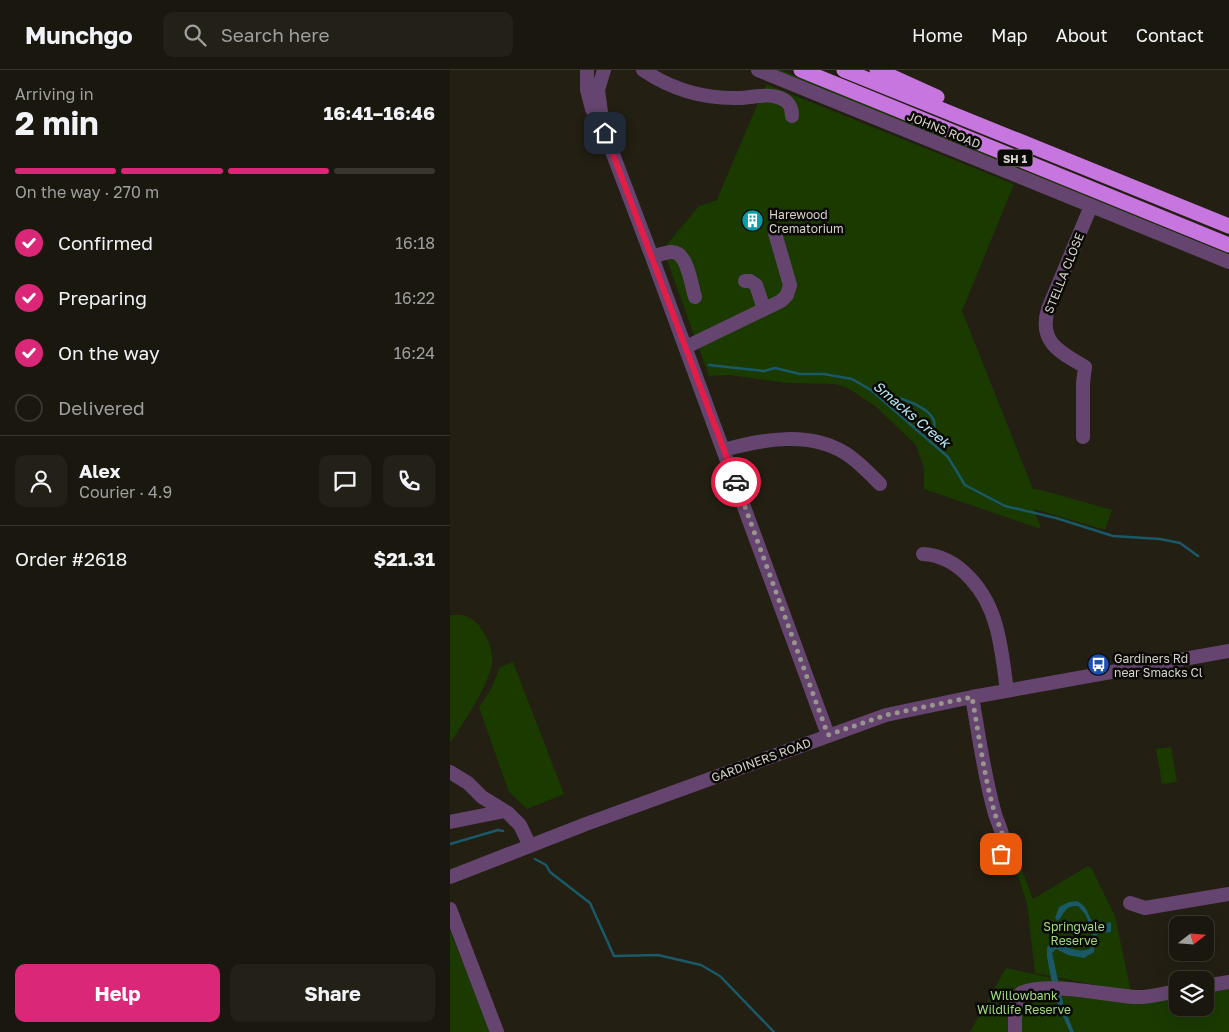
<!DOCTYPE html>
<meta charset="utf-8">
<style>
:root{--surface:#1a170e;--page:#232017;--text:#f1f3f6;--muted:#9f9f9e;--line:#38362e;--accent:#db2777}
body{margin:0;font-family:"Golos Text",sans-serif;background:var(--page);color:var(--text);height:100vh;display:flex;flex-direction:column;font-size:19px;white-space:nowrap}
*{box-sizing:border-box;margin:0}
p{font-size:16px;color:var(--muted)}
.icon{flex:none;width:28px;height:28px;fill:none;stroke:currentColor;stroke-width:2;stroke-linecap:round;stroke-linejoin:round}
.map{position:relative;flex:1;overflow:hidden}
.details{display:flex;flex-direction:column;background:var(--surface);width:450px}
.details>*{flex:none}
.needle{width:32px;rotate:73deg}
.buttons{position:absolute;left:719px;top:846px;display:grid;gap:10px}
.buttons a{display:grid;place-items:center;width:45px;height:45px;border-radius:10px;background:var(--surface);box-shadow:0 5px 20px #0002,0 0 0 1px var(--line);font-size:25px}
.pin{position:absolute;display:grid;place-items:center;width:42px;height:42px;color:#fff;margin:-21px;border-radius:10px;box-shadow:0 2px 8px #0006}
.courier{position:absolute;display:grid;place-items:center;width:50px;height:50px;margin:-25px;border:4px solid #e11d48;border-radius:50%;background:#fff;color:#222;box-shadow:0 1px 6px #0007}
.headline em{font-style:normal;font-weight:700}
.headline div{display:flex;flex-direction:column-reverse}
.headline{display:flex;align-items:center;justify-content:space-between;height:85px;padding:0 15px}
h1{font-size:32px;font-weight:700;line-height:38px}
.bar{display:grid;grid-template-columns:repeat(4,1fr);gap:8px 5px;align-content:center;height:60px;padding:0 15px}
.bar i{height:6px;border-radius:4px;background:var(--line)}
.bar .active{background:var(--accent)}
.bar p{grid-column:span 4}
.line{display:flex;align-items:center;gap:12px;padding:0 15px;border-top:1px solid var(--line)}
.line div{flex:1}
.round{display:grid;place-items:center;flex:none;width:52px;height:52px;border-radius:10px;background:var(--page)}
ol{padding:0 15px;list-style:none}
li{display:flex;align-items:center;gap:15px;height:55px}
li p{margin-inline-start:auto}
li .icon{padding:5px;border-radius:50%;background:var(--accent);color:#fff;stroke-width:4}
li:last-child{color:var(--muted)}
li i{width:28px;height:28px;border:2px solid var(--line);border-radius:50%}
.primary-button{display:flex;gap:10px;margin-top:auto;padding:10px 15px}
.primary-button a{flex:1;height:58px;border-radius:10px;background:var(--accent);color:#fff;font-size:20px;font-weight:700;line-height:58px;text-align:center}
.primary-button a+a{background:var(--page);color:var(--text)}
header{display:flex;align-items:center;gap:30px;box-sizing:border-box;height:70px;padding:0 25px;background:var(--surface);border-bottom:1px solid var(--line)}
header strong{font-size:24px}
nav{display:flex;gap:28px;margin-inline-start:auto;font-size:18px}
.search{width:350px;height:45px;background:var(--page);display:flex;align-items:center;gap:12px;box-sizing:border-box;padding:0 18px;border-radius:10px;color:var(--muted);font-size:19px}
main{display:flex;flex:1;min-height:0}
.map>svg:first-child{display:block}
.green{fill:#1a3a00}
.water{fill:#1a5968}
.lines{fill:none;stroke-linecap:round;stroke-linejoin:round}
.stream{stroke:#1a5968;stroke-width:2.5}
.minor{stroke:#65456f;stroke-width:14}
.highway{stroke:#c775df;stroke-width:15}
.done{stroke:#98958c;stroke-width:5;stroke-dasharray:0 9}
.route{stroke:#e11d48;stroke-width:6}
.labels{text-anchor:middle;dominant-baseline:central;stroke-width:5;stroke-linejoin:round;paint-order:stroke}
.shield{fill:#0b0905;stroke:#9a9791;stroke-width:1}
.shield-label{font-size:11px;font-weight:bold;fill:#d7d4cd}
.street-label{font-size:12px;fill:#d7d4cd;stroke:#0b0905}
.poi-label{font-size:12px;fill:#d7d4cd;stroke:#0b0905;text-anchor:start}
.park-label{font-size:12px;fill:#a0dc7d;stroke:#0b0905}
.water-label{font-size:14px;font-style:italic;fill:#b5e9f7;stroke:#0b0905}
</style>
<header>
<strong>Munchgo</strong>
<div class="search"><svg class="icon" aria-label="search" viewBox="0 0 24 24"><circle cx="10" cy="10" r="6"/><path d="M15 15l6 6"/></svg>Search here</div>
<nav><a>Home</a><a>Map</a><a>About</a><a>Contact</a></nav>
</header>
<main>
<section class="details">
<div class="headline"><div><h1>2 min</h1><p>Arriving in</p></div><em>16:41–16:46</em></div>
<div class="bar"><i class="active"></i><i class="active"></i><i class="active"></i><i></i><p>On the way · 270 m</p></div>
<ol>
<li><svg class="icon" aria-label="check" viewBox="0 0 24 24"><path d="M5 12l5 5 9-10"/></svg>Confirmed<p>16:18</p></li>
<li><svg class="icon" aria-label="check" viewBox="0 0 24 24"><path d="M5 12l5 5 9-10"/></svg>Preparing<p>16:22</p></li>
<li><svg class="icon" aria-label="check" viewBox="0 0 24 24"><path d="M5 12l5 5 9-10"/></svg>On the way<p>16:24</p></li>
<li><i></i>Delivered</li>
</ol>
<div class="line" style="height:90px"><a class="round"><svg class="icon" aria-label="person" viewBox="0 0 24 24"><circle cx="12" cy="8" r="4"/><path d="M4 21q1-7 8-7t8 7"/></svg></a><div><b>Alex</b><p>Courier · 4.9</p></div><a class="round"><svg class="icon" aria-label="chat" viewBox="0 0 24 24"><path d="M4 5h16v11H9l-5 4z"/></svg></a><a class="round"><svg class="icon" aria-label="phone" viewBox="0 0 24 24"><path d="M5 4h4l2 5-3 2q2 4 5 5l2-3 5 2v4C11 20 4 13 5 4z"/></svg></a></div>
<div class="line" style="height:65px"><div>Order #2618</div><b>$21.31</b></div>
<div class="primary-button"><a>Help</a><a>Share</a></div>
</section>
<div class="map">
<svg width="779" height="962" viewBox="0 0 779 962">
<rect width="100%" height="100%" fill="#231f13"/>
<path class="green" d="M316,0H331L779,184V189Z
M316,14L564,114L512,241L583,419L592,420L662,440L655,460L584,439L591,459L474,419V399L466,375L425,336L396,317L384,314L338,313L279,305L259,306L213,179L249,136L268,130V127Z
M0,545C4,545 11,544 16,546C32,552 44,577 42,594C40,612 13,654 2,670L0,671Z
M63,592L114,724L77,739L59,722L29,637L40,621L50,597Z
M721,677L727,712L712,714L706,679Z
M569,792L583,829L638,796L642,799L665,846L681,922L585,903L577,833L564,795Z
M0,861L41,962H0Z
M556,898L686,926L727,918L728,938H755V913L779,908V962H520Z"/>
<path class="water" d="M627,831C641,838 637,851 649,859L659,852L661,853V862L648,863L646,866L644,882L634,888L618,885L606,879L602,883L614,937L624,962H620L605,929L597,887V878L600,873L605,871C617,876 628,885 641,878L643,861L635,844L628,836C614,836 616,842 608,851L605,848L609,837L619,832Z"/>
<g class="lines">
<path class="stream" d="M259,295L314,301L325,298L350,304H374L402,309L421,320L498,387L515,415L555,436L606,448L663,466L710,469L730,473L748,486
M427,325C442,323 479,336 484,351C486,358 482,365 479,370
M0,774L48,760L53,761
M85,789L96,795L100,802L140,833L164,886L208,885L251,895L270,906L324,962"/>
<path class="minor" d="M137,0V20L142,39L155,63L202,187L378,665
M193,0C221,19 254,29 289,28C301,28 315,23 327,27C338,30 342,36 342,46
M308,0L779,192
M151,42L148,20L154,0
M202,187C208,185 216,182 222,182C238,182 241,215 245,227
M295,211H300L306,215L314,239
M236,277L331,231L337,225L340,215L325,163
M633,367V313L635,297C611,282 588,273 598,239L641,136
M274,380C313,369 359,361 395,383C408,391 419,403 430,414
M473,484C510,486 537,522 546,556C552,577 554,599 557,621
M522,627C529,666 534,706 545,744C549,757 558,771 551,784
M0,702L18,713L32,727L58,743L70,755L80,776
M0,752L55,741
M0,807L136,754L436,645L522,627L779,581
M680,833L695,838L779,824
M0,839L47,962
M755,916L779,912
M565,962V937L571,923C598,911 655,925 685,927C699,928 714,923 728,921"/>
<path class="highway" d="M351,0L779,175
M394,0L779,156
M427,0L487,27"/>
</g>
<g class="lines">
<path class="done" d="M286,412L378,665L436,645L522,627C529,665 534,707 545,744C549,757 558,771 551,784"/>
<path class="route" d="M155,63L286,412"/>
</g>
<defs>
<symbol id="building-disc" viewBox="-11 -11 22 22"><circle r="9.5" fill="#0f9aa8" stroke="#0b0905"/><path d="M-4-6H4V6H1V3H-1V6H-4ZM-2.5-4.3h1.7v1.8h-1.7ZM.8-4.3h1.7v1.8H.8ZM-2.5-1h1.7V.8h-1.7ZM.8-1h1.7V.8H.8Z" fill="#fff"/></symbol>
<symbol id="bus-disc" viewBox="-11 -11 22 22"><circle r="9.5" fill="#1a4fb4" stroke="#0b0905"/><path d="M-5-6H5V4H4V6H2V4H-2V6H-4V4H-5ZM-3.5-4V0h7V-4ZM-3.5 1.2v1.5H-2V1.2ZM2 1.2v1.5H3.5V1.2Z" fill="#fff"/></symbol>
</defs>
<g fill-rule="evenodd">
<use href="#building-disc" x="290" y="138" width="25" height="25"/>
<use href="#bus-disc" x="636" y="582" width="25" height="25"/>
</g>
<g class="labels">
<rect class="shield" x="547.5" y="79.5" width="35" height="17" rx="4"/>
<g class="shield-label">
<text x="565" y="88">SH 1</text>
</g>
<g class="street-label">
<text transform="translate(494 60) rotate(22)">JOHNS ROAD</text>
<text transform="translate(614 203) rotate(-68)">STELLA CLOSE</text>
<text transform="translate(311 690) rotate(-20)">GARDINERS ROAD</text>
</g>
<g class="poi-label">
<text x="319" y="144">Harewood<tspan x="319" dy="14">Crematorium</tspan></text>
<text x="664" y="588">Gardiners Rd<tspan x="664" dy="14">near Smacks Cl</tspan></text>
</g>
<g class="park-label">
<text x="624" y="856">Springvale<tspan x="624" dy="14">Reserve</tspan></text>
<text x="574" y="925">Willowbank<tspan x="574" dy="14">Wildlife Reserve</tspan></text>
</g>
<g class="water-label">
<text transform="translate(462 344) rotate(40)">Smacks Creek</text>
</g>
</g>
</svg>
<div class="buttons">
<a><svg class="needle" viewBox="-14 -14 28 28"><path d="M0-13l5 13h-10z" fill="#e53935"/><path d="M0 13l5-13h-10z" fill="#9f9f9e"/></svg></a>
<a><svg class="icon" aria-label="layers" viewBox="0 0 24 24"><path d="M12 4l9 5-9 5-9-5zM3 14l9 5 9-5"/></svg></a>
</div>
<div class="pin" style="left:551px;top:784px;background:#ea580c"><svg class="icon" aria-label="bag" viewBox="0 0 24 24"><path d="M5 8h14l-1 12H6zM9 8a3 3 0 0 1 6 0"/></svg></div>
<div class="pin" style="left:155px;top:63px;background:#1f2937"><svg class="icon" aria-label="home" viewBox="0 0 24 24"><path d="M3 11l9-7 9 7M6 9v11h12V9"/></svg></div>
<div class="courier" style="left:286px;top:412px"><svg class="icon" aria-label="car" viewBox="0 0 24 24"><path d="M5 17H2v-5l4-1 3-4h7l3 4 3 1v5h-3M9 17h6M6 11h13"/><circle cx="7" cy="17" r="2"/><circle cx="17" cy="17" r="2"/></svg></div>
</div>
</main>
